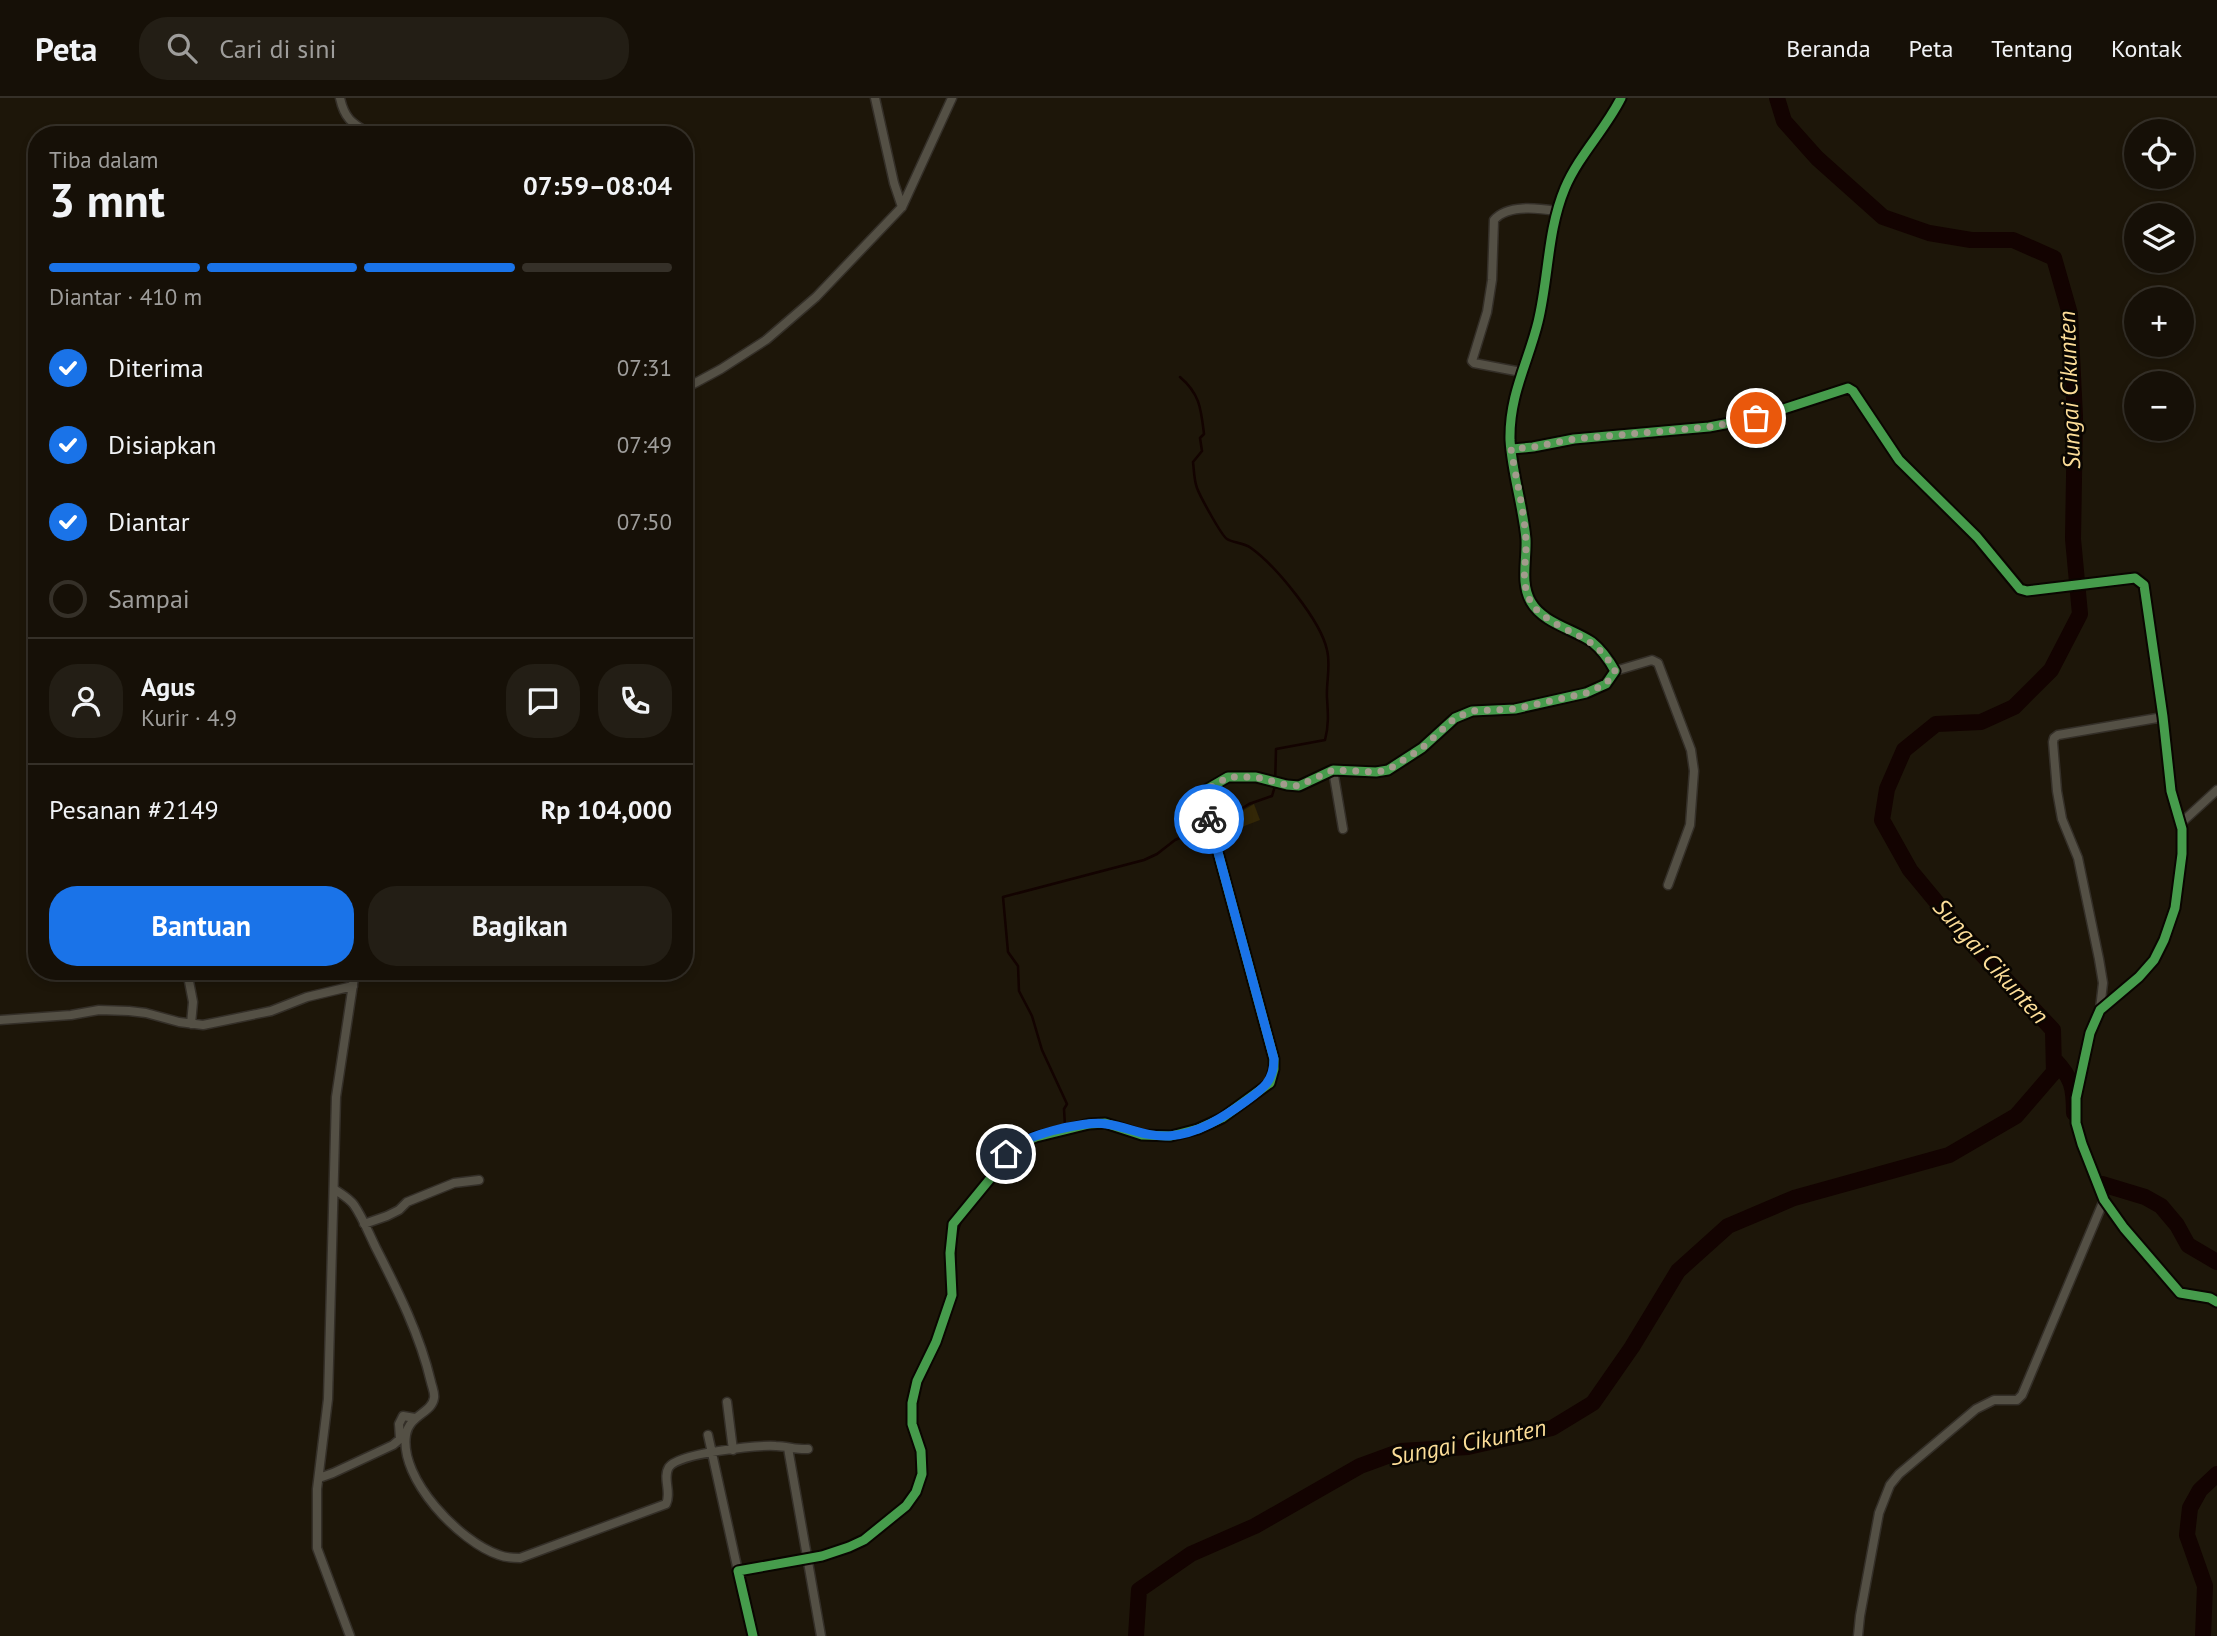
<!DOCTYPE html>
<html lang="id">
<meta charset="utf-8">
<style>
:root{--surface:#161007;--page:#231e15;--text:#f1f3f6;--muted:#9e9d9b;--line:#353028;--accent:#1a73e8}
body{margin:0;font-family:"PT Sans",sans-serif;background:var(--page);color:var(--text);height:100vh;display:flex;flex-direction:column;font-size:26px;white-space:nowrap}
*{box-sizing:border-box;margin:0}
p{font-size:23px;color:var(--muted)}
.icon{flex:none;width:38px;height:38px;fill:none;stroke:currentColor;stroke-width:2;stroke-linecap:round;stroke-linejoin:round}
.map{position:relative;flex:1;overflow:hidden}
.details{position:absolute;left:28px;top:28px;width:665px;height:854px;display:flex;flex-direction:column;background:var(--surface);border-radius:28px;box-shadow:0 4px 10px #0003,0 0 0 2px var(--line)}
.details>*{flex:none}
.tools{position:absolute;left:2124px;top:21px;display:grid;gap:14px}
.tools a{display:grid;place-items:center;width:70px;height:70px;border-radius:50%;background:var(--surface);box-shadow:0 4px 10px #0003,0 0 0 2px var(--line);font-size:35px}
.pin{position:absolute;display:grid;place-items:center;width:60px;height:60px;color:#fff;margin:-30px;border:4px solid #fff;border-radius:50%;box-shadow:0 2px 7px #0007}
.courier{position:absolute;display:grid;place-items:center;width:70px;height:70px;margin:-35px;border:5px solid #1a73e8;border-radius:50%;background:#fff;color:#222;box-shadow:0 2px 9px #0007}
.summary em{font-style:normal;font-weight:800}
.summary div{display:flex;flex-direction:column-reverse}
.summary{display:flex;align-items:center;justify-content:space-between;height:119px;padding:0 21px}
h1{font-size:46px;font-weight:800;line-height:52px}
.bar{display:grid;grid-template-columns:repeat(4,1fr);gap:10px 7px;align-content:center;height:84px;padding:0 21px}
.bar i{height:9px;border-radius:5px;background:var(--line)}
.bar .on{background:var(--accent)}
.bar p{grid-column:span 4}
.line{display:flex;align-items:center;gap:18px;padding:0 21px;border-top:2px solid var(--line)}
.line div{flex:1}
.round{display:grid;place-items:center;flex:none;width:74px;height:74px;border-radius:28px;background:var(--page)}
ol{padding:0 21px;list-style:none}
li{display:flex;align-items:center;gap:21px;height:77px}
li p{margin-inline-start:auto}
li .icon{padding:7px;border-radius:50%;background:var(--accent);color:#fff;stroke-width:4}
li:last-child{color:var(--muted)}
li i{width:38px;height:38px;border:4px solid var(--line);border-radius:50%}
.cta{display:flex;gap:14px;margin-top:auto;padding:14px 21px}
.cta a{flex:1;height:80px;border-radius:28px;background:var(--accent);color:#fff;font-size:28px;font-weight:800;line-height:80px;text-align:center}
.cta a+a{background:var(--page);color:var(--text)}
header{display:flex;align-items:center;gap:42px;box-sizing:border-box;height:98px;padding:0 35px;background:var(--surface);border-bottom:2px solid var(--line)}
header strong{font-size:33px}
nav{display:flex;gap:38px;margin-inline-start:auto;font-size:24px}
.search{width:490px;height:63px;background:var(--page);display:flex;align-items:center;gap:18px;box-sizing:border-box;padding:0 24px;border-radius:28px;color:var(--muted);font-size:26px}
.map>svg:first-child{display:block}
.green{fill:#332707}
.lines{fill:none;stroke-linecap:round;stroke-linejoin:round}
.stream{stroke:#130301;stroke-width:2.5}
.river{stroke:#130301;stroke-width:16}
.street-casing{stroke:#342f28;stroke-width:11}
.street{stroke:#545045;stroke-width:8}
.cycleway-casing{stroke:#0a0601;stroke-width:13}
.cycleway{stroke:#469c4c;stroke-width:9}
.done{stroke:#a29b8c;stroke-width:7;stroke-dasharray:0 12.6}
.route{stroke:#1a73e8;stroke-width:9}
.labels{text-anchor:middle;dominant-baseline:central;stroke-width:5;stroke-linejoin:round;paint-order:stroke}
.water-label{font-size:24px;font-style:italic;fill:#fcdd98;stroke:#0a0601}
</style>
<header>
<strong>Peta</strong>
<div class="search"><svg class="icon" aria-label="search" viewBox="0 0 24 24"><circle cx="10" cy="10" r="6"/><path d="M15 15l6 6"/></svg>Cari di sini</div>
<nav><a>Beranda</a><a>Peta</a><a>Tentang</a><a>Kontak</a></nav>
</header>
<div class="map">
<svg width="2217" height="1538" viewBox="0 0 2217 1538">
<rect width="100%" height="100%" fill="#1d1609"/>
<path class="green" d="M1254,706L1260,722L1234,732L1230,720Z"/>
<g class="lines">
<path class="stream" d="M1058,1030L1065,1028L1064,1011L1067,1006L1042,952L1032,918L1019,893L1018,868L1008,854L1003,799L1144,762L1157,756L1175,742L1230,718L1249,706L1272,698L1275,688L1276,651L1325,642C1329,627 1328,615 1327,600C1326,584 1331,568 1327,552C1321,523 1276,468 1251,450C1243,444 1233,445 1227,441C1221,437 1200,398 1197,390C1194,382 1194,372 1193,364L1202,353L1200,340L1204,336C1201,311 1200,296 1180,279
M1000,1074L1009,1062L1006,1060
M956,1196C956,1171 952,1146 961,1123"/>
<path class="river" d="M2054,961C2072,980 2074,989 2074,1015
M2102,1086L2145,1099L2161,1108L2177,1127L2188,1147L2217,1164
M1136,1538L1139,1492L1191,1456L1255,1428L1360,1368L1401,1353L1468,1349L1552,1330L1593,1305L1632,1249L1678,1173L1728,1128L1794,1100L1949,1057L2016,1018L2054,974L2053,932L1963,836L1910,772L1882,722L1887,691L1904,652L1936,626L1981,624L2014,609L2051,572L2080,516L2073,441L2075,319L2070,216L2054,160L2013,142H1971L1929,135L1883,119L1817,60L1784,23L1777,0
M2203,1538L2205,1488L2187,1437L2190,1410L2200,1392L2217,1376"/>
<defs>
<path id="street" d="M340,0C345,23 354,26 372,37
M875,0L894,85L902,109
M1521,274L1474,265L1472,263L1487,214L1492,182L1494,122C1507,106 1538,110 1556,113
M684,291L721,271L766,242L816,199L902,109L952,0
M1512,351L1533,349L1574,341L1709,329L1756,320L1848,290L1853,293L1899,362L1977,439L2020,491L2027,493L2135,480L2144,487L2163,619L2171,693L2182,731V756L2175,810L2164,842L2154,862L2139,879L2100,912L2090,935L2076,1000V1025L2082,1046L2104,1102L2124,1130L2180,1195L2210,1200L2217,1204
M1615,573L1652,562L1658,565L1691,652L1694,673L1690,727L1668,787
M1333,672L1343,731
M2181,725L2217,692
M187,873L193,904L191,926
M2100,911L2103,885L2099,861L2078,760L2062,721L2057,693L2053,644L2054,640L2058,637L2163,619
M0,922L71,917L99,912L129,913L146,915L179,924L203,927L271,913L307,899L353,888
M334,1091C341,1096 349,1100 354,1107C363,1120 369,1136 376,1150C398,1193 420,1237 431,1284C432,1289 435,1295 434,1300C432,1315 409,1317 406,1337C399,1381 460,1444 499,1457C506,1460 513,1460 520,1460L666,1406C672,1394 662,1380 669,1369C678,1355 758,1347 776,1348C787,1348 797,1352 808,1351
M364,1126L387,1118L399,1112L407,1104L454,1085L479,1082
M727,1304L733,1352
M708,1337L738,1473
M788,1350L821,1538
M319,1380L333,1375L393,1347L400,1341L399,1326L403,1318L415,1320
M350,1538L317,1450V1391L328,1301L336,999L355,873
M753,1538L738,1473L822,1458L849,1449L864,1442L906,1408L916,1394L922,1376L921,1353L912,1326V1305L917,1283L936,1244L952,1197L950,1155L953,1126L994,1076L1010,1049L1036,1039L1089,1026L1105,1025L1142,1037L1171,1038L1198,1031L1222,1020L1270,985L1274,971V961L1203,699L1204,693L1228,679H1256L1287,687L1299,688L1333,672L1376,674L1388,672L1422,650L1455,620L1472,613L1515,611L1586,595L1606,586L1615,573C1609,562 1602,552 1592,544C1573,531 1543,525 1531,504C1520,485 1527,462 1526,441C1523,408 1512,375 1510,342C1509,297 1528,265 1538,224C1549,179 1547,133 1565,90C1579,57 1605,32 1621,0
M1858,1538L1860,1518L1879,1415L1890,1387L1899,1376L1976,1311L1994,1302H2017L2022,1297L2104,1102"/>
</defs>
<use href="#street" class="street-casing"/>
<use href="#street" class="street"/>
<defs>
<path id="cycleway" d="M1512,351L1533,349L1574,341L1709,329L1756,320L1848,290L1853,293L1899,362L1977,439L2020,491L2027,493L2135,480L2144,487L2163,619L2171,693L2182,731V756L2175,810L2164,842L2154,862L2139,879L2100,912L2090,935L2076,1000V1025L2082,1046L2104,1102L2124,1130L2180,1195L2210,1200L2217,1204
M753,1538L738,1473L822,1458L849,1449L864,1442L906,1408L916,1394L922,1376L921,1353L912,1326V1305L917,1283L936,1244L952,1197L950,1155L953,1126L994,1076L1010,1049L1036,1039L1089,1026L1105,1025L1142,1037L1171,1038L1198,1031L1222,1020L1270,985L1274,971V961L1203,699L1204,693L1228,679H1256L1287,687L1299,688L1333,672L1376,674L1388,672L1422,650L1455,620L1472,613L1515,611L1586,595L1606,586L1615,573C1609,562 1602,552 1592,544C1573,531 1543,525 1531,504C1520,485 1527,462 1526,441C1523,408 1512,375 1510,342C1509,297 1528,265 1538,224C1549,179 1547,133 1565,90C1579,57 1605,32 1621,0"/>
</defs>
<use href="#cycleway" class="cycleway-casing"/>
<use href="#cycleway" class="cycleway"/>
</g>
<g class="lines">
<path class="done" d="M1209,721L1203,699L1204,693L1228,679H1256L1287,687L1298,688L1333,672L1376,674L1388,672L1422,650L1455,620L1472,613L1515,611L1586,595L1606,586L1615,573C1596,536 1567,538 1539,514C1532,508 1528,500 1526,491C1522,476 1527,458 1526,442C1524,412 1516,381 1511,351L1533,349L1574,341L1709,329L1756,320"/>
<path class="route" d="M1006,1056C1017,1038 1085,1022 1106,1026C1129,1029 1144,1039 1169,1038C1198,1036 1224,1019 1246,1003C1263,991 1274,983 1274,961L1209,721"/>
</g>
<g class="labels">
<g class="water-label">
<text transform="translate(2069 292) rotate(-92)">Sungai Cikunten</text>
<text transform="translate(1991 863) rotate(48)">Sungai Cikunten</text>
<text transform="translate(1468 1344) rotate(-11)">Sungai Cikunten</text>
</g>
</g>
</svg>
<div class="tools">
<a><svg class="icon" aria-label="locate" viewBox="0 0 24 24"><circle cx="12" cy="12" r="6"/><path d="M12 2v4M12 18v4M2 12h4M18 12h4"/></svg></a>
<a><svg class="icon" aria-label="layers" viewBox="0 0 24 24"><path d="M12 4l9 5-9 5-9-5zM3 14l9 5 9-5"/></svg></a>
<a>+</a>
<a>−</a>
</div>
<div class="pin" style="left:1756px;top:320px;background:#ea580c"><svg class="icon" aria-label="bag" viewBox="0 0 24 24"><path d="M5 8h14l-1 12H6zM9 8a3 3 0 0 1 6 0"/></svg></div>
<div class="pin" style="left:1006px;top:1056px;background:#1f2937"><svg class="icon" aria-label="home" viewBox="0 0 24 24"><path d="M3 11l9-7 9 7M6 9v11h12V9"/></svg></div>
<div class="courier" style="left:1209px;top:721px"><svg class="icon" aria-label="bike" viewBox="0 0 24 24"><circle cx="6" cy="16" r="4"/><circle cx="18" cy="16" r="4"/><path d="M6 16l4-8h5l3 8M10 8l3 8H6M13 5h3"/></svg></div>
<section class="details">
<div class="summary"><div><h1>3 mnt</h1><p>Tiba dalam</p></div><em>07:59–08:04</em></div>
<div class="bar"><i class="on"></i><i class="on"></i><i class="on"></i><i></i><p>Diantar · 410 m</p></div>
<ol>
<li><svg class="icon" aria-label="check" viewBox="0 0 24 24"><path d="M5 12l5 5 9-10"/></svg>Diterima<p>07:31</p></li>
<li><svg class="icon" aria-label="check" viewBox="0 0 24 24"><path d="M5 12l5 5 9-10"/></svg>Disiapkan<p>07:49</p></li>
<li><svg class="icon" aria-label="check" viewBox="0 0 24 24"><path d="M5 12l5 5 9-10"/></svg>Diantar<p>07:50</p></li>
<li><i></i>Sampai</li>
</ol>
<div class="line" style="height:126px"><a class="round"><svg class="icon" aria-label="person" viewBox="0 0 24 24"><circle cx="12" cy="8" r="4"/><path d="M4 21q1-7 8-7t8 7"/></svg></a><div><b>Agus</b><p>Kurir · 4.9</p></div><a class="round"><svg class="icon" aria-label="chat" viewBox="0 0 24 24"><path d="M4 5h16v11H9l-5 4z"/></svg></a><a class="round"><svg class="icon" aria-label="phone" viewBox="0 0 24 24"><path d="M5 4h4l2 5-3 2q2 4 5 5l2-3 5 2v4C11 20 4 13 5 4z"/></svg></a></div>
<div class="line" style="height:91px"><div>Pesanan #2149</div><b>Rp 104,000</b></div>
<div class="cta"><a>Bantuan</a><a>Bagikan</a></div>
</section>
</div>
